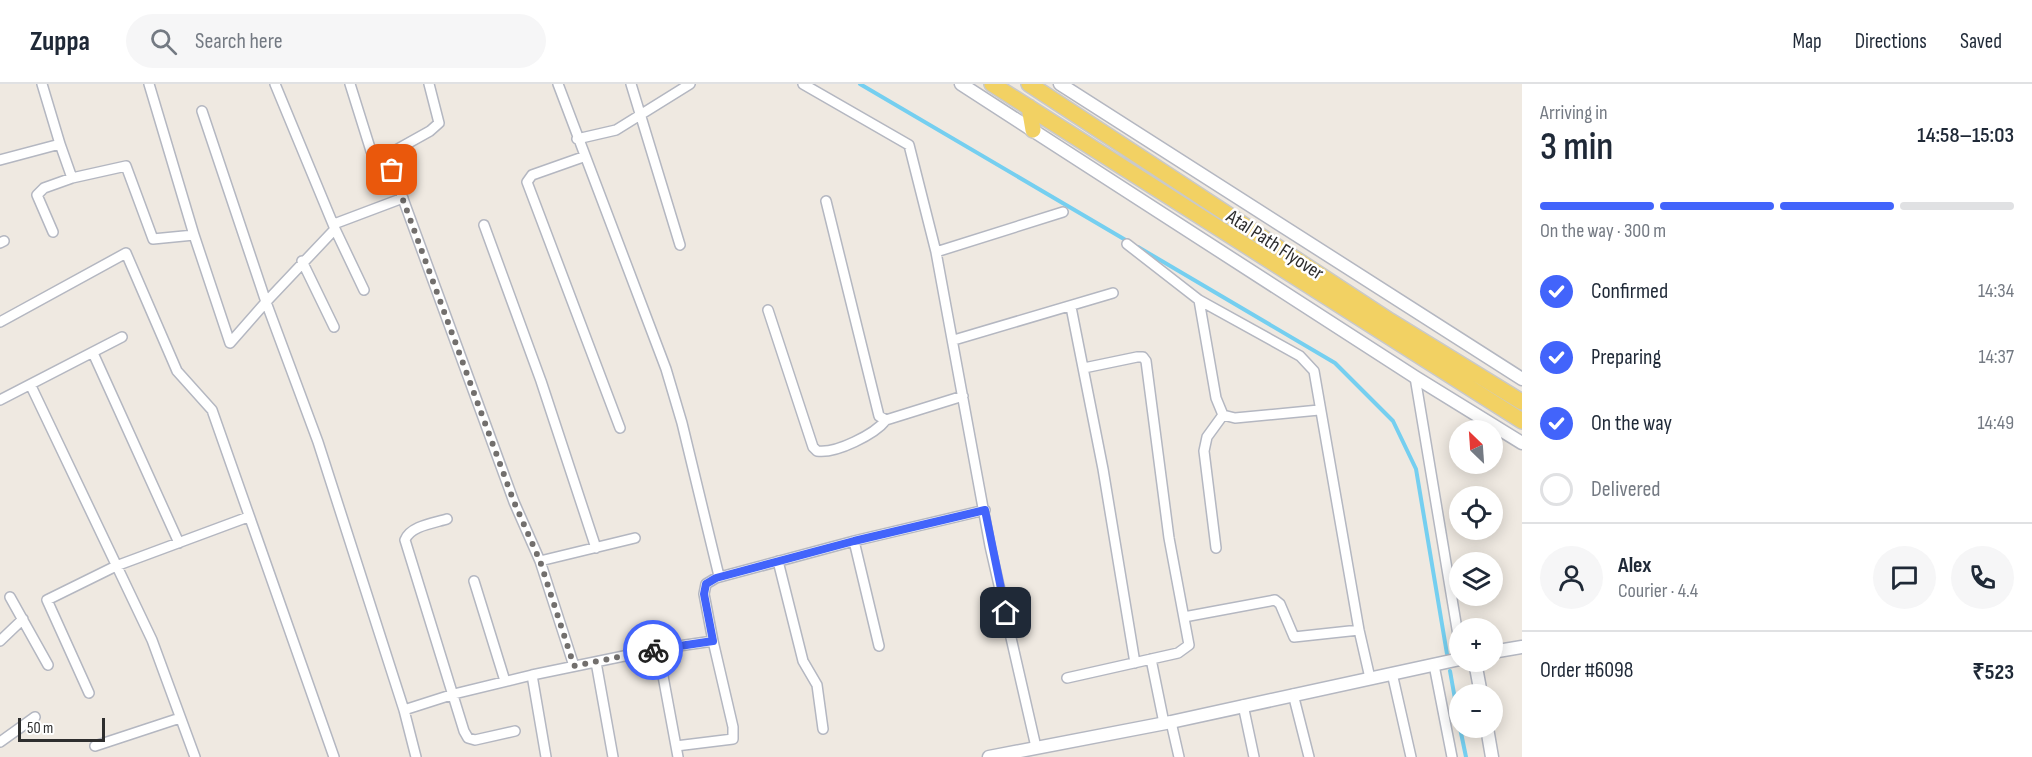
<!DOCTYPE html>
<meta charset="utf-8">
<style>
:root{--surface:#fff;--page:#f6f6f7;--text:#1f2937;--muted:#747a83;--line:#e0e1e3;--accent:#4264fb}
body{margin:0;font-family:"Sofia Sans Condensed",sans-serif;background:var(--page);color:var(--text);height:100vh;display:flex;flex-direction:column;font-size:22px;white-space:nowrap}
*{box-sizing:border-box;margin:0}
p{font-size:20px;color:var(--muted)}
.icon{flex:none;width:33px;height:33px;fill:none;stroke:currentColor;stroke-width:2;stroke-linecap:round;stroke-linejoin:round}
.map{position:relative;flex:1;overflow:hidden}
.sheet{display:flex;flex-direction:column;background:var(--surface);width:510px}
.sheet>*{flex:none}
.needle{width:39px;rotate:335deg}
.controls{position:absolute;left:1449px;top:336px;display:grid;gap:12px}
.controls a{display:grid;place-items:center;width:54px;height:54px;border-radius:50%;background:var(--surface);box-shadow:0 3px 15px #0003;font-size:30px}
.scale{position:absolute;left:18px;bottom:15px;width:87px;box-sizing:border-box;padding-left:6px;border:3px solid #2e2e2e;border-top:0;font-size:16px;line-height:21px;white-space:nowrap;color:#2e2e2e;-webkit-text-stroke:4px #fff;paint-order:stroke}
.pin{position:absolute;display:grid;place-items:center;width:51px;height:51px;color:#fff;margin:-26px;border-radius:12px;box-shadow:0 3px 9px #0006}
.courier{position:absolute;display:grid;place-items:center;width:60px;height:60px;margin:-30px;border:4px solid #4264fb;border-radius:50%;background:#fff;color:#222;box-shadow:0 2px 8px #0007}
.overview em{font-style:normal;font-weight:600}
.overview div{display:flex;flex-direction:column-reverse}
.overview{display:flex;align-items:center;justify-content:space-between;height:102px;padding:0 18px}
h1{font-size:39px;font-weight:600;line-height:45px}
.bar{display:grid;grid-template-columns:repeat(4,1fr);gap:9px 6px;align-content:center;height:72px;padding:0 18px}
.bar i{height:8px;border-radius:4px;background:var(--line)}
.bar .on{background:var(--accent)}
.bar p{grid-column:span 4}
.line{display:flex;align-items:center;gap:15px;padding:0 18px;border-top:2px solid var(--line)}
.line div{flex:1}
.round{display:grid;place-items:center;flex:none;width:63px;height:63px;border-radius:32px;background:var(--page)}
ol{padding:0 18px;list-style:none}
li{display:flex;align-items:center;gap:18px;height:66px}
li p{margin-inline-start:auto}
li .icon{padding:6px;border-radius:50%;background:var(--accent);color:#fff;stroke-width:4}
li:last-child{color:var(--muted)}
li i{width:33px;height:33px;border:3px solid var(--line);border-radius:50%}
header{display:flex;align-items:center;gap:36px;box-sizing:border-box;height:84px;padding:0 30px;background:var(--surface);border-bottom:2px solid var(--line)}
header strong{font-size:28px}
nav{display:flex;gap:33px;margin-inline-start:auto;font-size:21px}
.search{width:420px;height:54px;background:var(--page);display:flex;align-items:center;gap:15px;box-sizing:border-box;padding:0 21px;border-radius:33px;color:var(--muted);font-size:22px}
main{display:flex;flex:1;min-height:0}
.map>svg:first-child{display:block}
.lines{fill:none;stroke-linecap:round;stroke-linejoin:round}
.stream{stroke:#75cff0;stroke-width:4}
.minor-casing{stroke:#b4b7c1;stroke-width:12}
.tertiary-casing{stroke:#b4b7c1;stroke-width:15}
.primary-casing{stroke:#c9c9c9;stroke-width:18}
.minor{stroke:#fff;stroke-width:9}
.tertiary{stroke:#fff;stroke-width:12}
.primary{stroke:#f2d163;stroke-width:15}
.done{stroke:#726f6d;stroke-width:6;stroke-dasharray:0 10.8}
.route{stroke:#4264fb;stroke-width:8}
.labels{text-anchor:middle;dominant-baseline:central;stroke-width:5;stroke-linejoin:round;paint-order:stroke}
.street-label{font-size:20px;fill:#2e2e2e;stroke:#fff}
</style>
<header>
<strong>Zuppa</strong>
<div class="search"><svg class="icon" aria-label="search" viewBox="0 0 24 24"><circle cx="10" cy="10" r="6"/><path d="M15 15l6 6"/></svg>Search here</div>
<nav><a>Map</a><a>Directions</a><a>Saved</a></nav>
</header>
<main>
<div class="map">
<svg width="1522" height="673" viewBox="0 0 1522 673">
<rect width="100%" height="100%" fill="#efe9e1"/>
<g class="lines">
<path class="stream" d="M860,0L1129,158
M1138,163L1335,279L1393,337L1416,385L1447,570
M1450,587L1460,643
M1460,644L1466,673"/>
<defs>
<path id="minor" d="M42,0L60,60
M149,0L194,151
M350,0L371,67L376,72L387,71
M429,0L439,39L430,47L387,71L514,418L540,477L574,582
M558,0L666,285L682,339L719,492
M631,0L680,161
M803,0L909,61L936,168L990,462L1036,663
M202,27L266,218L335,145L275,0
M577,55L616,46L690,0
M583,73L532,91L527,98L620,344
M0,76L60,60L72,94L126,82L153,155L194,151L230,259L266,218L318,358L404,626L416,673
M826,117L879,332L886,336L963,312
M334,140L403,114
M484,141L541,297L596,464
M335,145L364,206
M53,148L37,111L44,104L72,94
M0,159L4,157
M1127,160L1199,216L1300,272L1314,287L1359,546L1370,594
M936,168L1063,128
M302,177L334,243
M1199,216L1216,314L1223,331L1235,334L1319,326
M1071,223L1103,385L1135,579
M768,226L813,363L817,367C836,370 875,350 886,336
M0,238L126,169L177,287L212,326L334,673
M954,256L1113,209
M93,269L179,459
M1415,293L1460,563
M31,302L152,556L195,673
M0,316L122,253
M447,435C434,439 410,442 405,456L464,647L468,654L475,656L515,647
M854,457L879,562
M1216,464L1204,367L1207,353L1223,331
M540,477L635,454
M778,477L803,577L817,601L823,645
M474,497L505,597
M10,513L48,581
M1184,533L1275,516L1280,520L1294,553L1359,546
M0,557L23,535
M658,565L678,673
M1151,575L1164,639
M596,578L613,673
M1434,581L1452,673
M1392,589L1411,673
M532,591L658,565L713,557L704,510L706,500L716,494L854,457L985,426
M1067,594L1178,569L1189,561L1169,454L1146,277L1143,273H1137L1084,284
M89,609L47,516L116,482L248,433
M1293,610L1309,673
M1243,621L1254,673
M404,626L454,610L532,591L546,673
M1171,638L1179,673
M0,658L35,633
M95,662L180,634
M676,662L733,655V643L713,557"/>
<path id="tertiary" d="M961,0L1415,293L1522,359
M1060,0L1522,295
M1492,568L1522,563
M1475,578L1481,610
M1487,644L1492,673
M989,673L1171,638L1460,575"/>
<path id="primary" d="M992,0L1522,337
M1029,0L1390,237L1522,318
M1029,23L1033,46"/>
</defs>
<use href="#minor" class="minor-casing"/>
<use href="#tertiary" class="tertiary-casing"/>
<use href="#primary" class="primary-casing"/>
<use href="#minor" class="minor"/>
<use href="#tertiary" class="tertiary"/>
<use href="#primary" class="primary"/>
</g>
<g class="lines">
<path class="done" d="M392,86L514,418L540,477L574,582L653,566"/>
<path class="route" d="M653,566L713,557L704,510L706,500L716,494L854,457L985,426L1006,529"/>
</g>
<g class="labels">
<g class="street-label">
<text transform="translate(1275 161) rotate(33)">Atal Path Flyover</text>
</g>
</g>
</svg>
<div class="controls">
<a><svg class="needle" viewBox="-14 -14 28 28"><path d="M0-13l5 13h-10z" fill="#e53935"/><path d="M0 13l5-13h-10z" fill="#747a83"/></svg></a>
<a><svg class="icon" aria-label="locate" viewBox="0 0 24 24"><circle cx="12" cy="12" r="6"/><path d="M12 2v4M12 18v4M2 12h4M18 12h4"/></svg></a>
<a><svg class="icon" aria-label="layers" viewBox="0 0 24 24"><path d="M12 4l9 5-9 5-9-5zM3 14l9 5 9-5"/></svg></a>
<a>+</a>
<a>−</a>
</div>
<div class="scale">50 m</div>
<div class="pin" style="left:392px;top:86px;background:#ea580c"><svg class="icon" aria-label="bag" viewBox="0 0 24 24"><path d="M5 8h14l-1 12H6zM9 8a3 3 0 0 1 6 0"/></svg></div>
<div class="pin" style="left:1006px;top:529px;background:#1f2937"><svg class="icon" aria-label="home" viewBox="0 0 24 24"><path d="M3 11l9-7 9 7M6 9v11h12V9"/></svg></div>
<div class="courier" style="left:653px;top:566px"><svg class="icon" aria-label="bike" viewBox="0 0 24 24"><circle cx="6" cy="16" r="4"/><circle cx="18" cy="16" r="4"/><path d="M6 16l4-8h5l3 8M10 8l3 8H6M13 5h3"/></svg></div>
</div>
<section class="sheet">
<div class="overview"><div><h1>3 min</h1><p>Arriving in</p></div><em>14:58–15:03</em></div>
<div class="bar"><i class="on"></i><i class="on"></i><i class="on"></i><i></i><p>On the way · 300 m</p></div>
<ol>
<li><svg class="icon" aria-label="check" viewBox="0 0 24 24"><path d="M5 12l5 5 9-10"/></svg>Confirmed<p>14:34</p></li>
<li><svg class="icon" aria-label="check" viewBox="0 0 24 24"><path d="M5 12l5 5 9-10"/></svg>Preparing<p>14:37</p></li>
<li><svg class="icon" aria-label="check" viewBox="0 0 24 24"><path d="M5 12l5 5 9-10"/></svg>On the way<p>14:49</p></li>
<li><i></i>Delivered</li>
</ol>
<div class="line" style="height:108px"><a class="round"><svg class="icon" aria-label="person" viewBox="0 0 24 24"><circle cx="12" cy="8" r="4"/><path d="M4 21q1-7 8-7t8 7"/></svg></a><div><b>Alex</b><p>Courier · 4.4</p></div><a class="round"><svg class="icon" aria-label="chat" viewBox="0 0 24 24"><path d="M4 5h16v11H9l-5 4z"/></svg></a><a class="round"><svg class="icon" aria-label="phone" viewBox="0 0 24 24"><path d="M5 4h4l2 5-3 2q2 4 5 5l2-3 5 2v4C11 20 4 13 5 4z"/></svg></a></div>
<div class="line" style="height:78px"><div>Order #6098</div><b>₹523</b></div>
</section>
</main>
